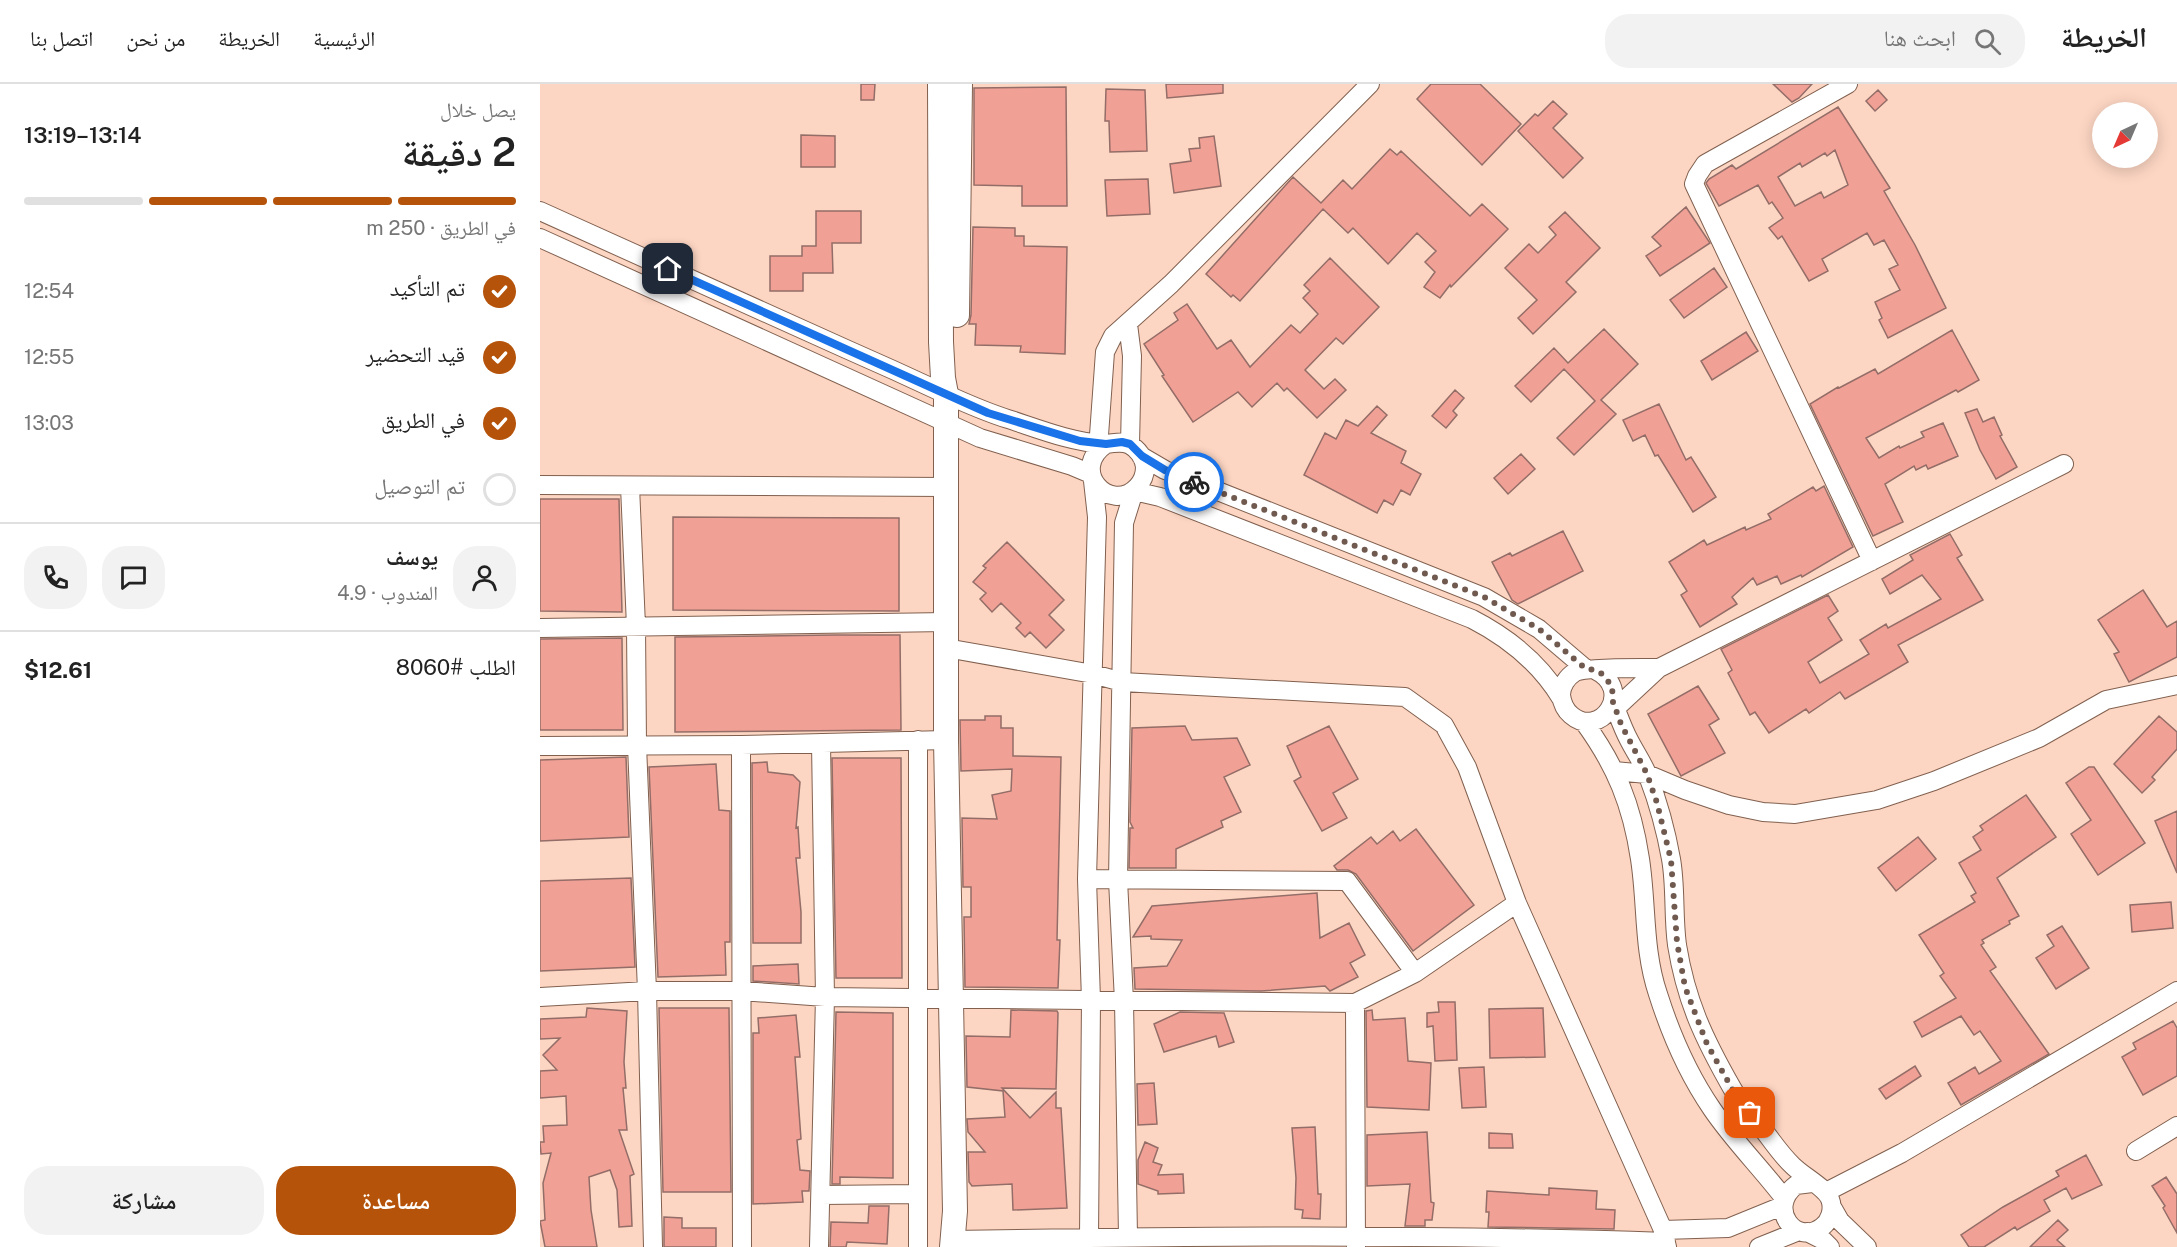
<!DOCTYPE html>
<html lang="ar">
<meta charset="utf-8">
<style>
:root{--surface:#fff;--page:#f2f2f2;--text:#222;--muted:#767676;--line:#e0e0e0;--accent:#b45309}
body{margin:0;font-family:"Public Sans","Noto Naskh Arabic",sans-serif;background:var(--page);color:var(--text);direction:rtl;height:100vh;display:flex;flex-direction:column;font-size:22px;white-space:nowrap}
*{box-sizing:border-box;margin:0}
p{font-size:20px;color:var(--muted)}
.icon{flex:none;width:33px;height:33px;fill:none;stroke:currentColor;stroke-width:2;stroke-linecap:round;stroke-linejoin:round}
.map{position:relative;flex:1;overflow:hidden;direction:ltr}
.drawer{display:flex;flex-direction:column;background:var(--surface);width:540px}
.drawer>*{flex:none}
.needle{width:39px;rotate:224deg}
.buttons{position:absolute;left:1552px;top:18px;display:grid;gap:12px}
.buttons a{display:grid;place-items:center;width:66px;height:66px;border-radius:50%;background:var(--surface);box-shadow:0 3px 15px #0003;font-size:30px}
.pin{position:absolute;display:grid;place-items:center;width:51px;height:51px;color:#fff;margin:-26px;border-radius:12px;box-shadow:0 3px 9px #0006}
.courier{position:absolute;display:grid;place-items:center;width:60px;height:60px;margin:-30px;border:4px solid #1a73e8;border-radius:50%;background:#fff;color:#222;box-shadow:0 2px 8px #0007}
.head em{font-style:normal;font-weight:600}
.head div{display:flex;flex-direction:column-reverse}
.head{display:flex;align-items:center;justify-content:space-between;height:102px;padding:0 24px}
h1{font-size:39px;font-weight:600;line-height:45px}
.bar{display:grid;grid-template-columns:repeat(4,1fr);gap:9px 6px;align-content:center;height:72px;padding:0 24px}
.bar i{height:8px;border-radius:4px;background:var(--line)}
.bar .active{background:var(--accent)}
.bar p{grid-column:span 4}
.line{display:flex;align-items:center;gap:15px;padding:0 24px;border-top:2px solid var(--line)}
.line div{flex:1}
.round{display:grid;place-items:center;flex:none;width:63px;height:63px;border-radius:24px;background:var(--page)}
ol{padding:0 24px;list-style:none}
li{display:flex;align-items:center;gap:18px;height:66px}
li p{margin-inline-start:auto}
li .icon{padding:6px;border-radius:50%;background:var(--accent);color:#fff;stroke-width:4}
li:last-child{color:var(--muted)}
li i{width:33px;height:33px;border:3px solid var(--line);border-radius:50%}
.button{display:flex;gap:12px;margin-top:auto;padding:12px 24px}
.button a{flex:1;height:69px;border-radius:24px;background:var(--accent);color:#fff;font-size:24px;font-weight:600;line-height:69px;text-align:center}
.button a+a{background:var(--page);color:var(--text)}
header{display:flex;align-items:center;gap:36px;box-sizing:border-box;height:84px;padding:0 30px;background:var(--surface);border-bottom:2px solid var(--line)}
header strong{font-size:28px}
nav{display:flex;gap:33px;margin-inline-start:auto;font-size:21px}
.search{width:420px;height:54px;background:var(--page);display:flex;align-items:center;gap:15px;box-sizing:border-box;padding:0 21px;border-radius:24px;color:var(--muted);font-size:22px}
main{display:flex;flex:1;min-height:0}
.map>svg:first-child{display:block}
.building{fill:#f1a095;stroke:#936d67;stroke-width:1.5;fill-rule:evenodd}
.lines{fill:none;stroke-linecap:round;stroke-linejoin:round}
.minor-casing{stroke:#81604f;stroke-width:20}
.major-casing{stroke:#81604f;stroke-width:26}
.minor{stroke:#fff;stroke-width:18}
.major{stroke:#fff;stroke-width:24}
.done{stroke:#705a4f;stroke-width:6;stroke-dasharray:0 10.8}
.route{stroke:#1a73e8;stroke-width:8}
</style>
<header>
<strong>الخريطة</strong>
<div class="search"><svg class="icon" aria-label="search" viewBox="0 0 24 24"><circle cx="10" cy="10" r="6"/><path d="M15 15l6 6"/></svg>ابحث هنا</div>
<nav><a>الرئيسية</a><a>الخريطة</a><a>من نحن</a><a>اتصل بنا</a></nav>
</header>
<main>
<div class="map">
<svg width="1637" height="1163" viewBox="0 0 1637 1163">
<rect width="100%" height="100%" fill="#fdd6c3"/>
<path class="building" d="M321,0H335L334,16H321Z
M626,0H683V9L627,14Z
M891,0H940L981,40L942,81L877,15Z
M1233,0H1272L1259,14L1252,18Z
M526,3L527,122H482V102L434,101V4Z
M566,5L605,6L607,67L570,68L569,37H565Z
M1338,6L1347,16L1335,27L1326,17Z
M1013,17L1027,30L1013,44L1043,74L1023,94L978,47L995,30L998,32Z
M1298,23L1350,104L1344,107L1375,161L1406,224L1348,254L1339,236L1342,234L1335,218L1360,206L1349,185L1358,181L1344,156L1334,161L1327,149L1282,175L1288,187L1269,197L1242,152L1238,155L1229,144L1243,134L1232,118L1229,120L1218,101L1179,122L1166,99L1169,95L1192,81L1196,85ZM1295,66L1308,101L1284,114L1281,108L1255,122L1238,93L1260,79L1262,83L1285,69L1287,72Z
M261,51L295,52V83H261Z
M674,52L681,102L634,109L630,80L651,77L649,65L660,64L659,54Z
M850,65L857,71L861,67L930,132L942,120L968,145L911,203L910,201L900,214L884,203L895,188L885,178L896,167L877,149L848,180L813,144L808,149L783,125L700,217L693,211L691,213L666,190L753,93L781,119L803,96L812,105Z
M608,95L610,130L567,132L565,96Z
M1146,123L1170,159L1120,192L1106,172L1121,162L1112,153Z
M276,127H321V159H292L293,189H263V207H230V172H262V162H276Z
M1025,128L1060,164L1026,198L1036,208L993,250L978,234L997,216L965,184L989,160L998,169L1016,151L1009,143Z
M433,143L475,144V152H484V162L527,163L525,270L480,268L481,262L435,261L436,240H429L431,231Z
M790,174L839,223L803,260L796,254L765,286L784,305L795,295L806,306L777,334L747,304L744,307L737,299L712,323L698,308L653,338L622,292L624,291L604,260L638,236L634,229L647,220L677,265L691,256L710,283L751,241L760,249L778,230L763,214L770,207L764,201Z
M1174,184L1187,203L1144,234L1130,216Z
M1064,245L1098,280L1061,316L1076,330L1034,371L1017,354L1055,317L1024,285L991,318L975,302L1014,264L1028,279Z
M1412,246L1439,296L1418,308L1416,306L1326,354L1339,374L1359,362L1360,364L1384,353L1381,348L1403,339L1418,372L1388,385L1386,381L1376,386L1374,382L1345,400L1363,438L1333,452L1270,320L1298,303L1299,304L1335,285L1338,290Z
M1206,248L1218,267L1172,296L1161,277Z
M915,306L924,314L913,327L917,331L906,344L892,332Z
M1119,320L1146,376L1151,373L1176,413L1153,428L1118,371L1115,372L1105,351L1093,357L1083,336Z
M837,322L847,331L831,349L866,367L861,379L881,390L870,411L861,406L853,421L844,416L837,429L764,391L785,349L796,355L806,336L818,342Z
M1437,325L1443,338L1454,333L1462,351L1460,352L1477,383L1456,395L1440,366L1425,329Z
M981,370L995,385L968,410L954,394Z
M1284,402L1313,463L1262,493L1261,491L1241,500L1237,492L1217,501L1213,494L1192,513L1197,520L1160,543L1141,511L1147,507L1129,478L1164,456L1167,461L1205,443L1206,446L1231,435L1228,430L1273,403L1276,407Z
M0,415H79L82,528L0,527Z
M133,433L359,434V527L133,526Z
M1023,447L1043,487L978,520L972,516L952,478L970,469L972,472Z
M1410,450L1422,471L1417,474L1443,516L1358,561L1368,578L1305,615L1300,608L1269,629L1266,625L1229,649L1215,628L1210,631L1188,589L1192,586L1181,565L1288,511L1298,527L1288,534L1302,556L1268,578L1280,599L1329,570L1320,556L1346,540L1348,544L1401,515L1382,491L1350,510L1342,495L1373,476L1370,471Z
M467,458L524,516L509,531L524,546L506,564L490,548L485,553L476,544L481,539L461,519L452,528L440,515L446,509L433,498L446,484L443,482Z
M1603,506L1627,543L1637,537V573L1589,598L1574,570L1579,568L1558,536Z
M295,551H360L361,646L135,648V553Z
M82,554L83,646H0V555Z
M1158,602L1179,635L1169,641L1185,669L1141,692L1108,630Z
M445,632H461V644H473V672L521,673L517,856H520L518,904L425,903L424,833H431V803H423L422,734L457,735L452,711L471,707L472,685L421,687L420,636H445Z
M1619,632L1637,648V665L1612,693L1615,696L1602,709L1574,680Z
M645,642L652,656L697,654L710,681L684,693L701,728L681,737L683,743L636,765V784H589L590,744H593L590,738L592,644Z
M789,642L818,695L793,709L807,734L782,747L754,697L761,693L747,662Z
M86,673L89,753L0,757V676Z
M292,674H361L362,894H296Z
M227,678L228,688L253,691L260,698L256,744L258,743L260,774H256L261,828V859H213L212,679Z
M176,680L179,726L190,727V858H185L186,891L118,893L109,683Z
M1549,683H1554L1605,759L1558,791L1531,750L1551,736L1526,699Z
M1486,711L1516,753L1457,794L1479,832L1469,837L1470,840L1442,856L1444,859L1441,861L1456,883L1450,887L1509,970L1421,1021L1408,999L1435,983L1439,990L1461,977L1440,947L1434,951L1421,932L1382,953L1374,938L1416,914L1400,892L1404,889L1379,851L1435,818L1431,812L1436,809L1419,779L1441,766L1433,753L1443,746L1440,742Z
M1637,727V789L1615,737Z
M876,745L934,821L873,867L816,790L808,786H797L794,782L831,753L837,760L853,747L860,757Z
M1378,753L1396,775L1356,807L1338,784Z
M91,794L95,883L0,887V797Z
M777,809L780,854L809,839L825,871L810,879L818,893L790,907L785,902L721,907L595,905L594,884L627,882L642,856L611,855V852L593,853L612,822Z
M1631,818L1633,844L1592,848L1590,821Z
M1522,842L1549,884L1516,905L1496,874L1514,862L1507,851Z
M258,880L259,900L213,897V882Z
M898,918H915L917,976L895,977L893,942L887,943V929L899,928Z
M47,924L87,927L84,978L86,1004H83L87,1046H79L94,1090L90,1092L92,1142L79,1143L77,1106L70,1086L49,1093L51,1126L57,1163H5L0,1137L5,1136L3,1099L11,1069L1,1070L0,1058H4L3,1042L27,1041L26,1012L0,1014V987L17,986L3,971L20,954L0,955V935L46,933Z
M119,924H189L191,1108H123Z
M1003,924L1005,973L950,974L949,925Z
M471,926L517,927L518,929L516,1005L462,1004L490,1034L516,1008V1024H521L527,1124L473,1126L472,1100L432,1102L429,1098L428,1068H445L428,1048L427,1035L465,1033L463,1007L427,1003L426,952L470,953Z
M832,926L833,936L865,934L868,977L891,979L889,1026L827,1023L826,927Z
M296,928L353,929V1094L300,1093V1100H292Z
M640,928L684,929L694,958L679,963L676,952L624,968L614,940Z
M256,931L260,973H255L261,1055L257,1056L260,1086L270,1087L269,1107H262L263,1118L213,1120V949H219L218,934Z
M1633,937L1637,944V992L1603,1011L1582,973L1596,965L1593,959Z
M1375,982L1381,992L1346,1015L1339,1005Z
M944,983L946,1023L922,1024L919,984Z
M614,999L617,1040L598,1041L597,1000Z
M775,1043L778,1110H781L780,1135L762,1134L763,1126L755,1125L756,1094L752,1044Z
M887,1048L891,1118L894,1119L892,1136H885V1142H865L870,1100L827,1102V1051Z
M949,1049L972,1050L973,1064H949Z
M605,1058L618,1064L613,1078L622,1081L618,1091L643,1090L644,1109L618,1110V1107L598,1100V1076Z
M1546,1071L1562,1101L1532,1115L1526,1104L1504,1116L1510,1127L1477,1146L1475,1143L1444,1163H1429L1421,1151L1463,1123L1519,1092L1516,1087Z
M1626,1093L1637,1110V1149L1623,1124L1625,1122L1612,1102Z
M1009,1104L1057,1107L1056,1125L1075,1126L1074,1145L948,1143L949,1128H946L947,1107L1009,1111Z
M329,1122H349L347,1160L307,1158L306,1163H290L291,1138L328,1139Z
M124,1133L142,1134V1144H176V1163H124Z
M1518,1136L1528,1146L1517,1156L1525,1163H1490Z"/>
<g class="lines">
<defs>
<path id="minor" d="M1308,0L1165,80L1157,92L1154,100L1332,477
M0,127C102,173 204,219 306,265C338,279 369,293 401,308C423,318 445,328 468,335C499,345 531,358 564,360C574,360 581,356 590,361C598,365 604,374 605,383C605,390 602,398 597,403C570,431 528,386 566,360
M0,154L440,354L532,382L551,390
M588,240L592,272L590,360
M558,365L565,268L573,252L631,200L830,0
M601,372L625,386L944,513L999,545L1046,585
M0,401L407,403
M90,402L96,542L97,661L107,907L113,1163
M0,544L407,538
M406,564L553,590L582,598L865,613L904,641L927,683L977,819L1123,1146L1127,1163
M1119,584L1524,380
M1055,586C1096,606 1060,656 1031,631C1025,626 1022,619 1021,611C1021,602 1027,593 1035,588C1046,583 1103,584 1119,584L1076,624L1068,628
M1073,618C1078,630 1082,643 1089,656C1095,668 1103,679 1108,692C1118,718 1126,747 1131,775C1136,803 1133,832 1137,861C1146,917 1164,955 1192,1004C1199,1017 1209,1028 1219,1040C1230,1054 1240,1070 1253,1082C1263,1092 1286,1104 1290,1115C1294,1125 1290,1137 1282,1143C1256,1163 1226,1124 1256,1101L1272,1099
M1044,638C1076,682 1092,721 1100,775C1107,820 1103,866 1118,910C1131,951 1148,990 1172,1025C1193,1056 1221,1084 1244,1114
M201,661L202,1163
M0,662L201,661L406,656
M1074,687L1107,690L1145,706L1189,721L1223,728L1255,730L1337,716L1394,697L1499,654L1566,616L1637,601
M547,795L807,797L875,889
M0,913L107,907H201L285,913L815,919L875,889L977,819
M815,919L816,1163
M1596,1067L1637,1042
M1286,1108L1362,1069L1637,907
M281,1111L377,1110
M1292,1123L1300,1137L1327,1163
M1123,1146L1188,1144L1242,1122
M1267,1148L1283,1156L1290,1163
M588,1152L584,917L578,796L584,439L594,407L620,413L932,535C969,554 999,578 1021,614
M549,1154L551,916L547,795L557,433L553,397
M412,1156C650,1152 888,1150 1126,1158
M279,1163L285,913L281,659
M378,1163V656
M1219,1163L1259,1147"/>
<path id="major" d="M400,0L401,258L403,294L406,310V656L415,1127L412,1163
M417,231L420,0"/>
</defs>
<use href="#minor" class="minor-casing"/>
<use href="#major" class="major-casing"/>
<use href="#minor" class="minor"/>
<use href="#major" class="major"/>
</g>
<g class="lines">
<path class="done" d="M654,398L944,513L999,545L1046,585L1055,586L1062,590L1072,602L1073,618L1081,640L1107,690L1117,719L1131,776L1137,858L1145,903L1167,960L1195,1010L1210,1029"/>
<path class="route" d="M128,185L448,329L540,357L566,360L582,358L590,360L602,372L625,386L654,398"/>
</g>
</svg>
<div class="buttons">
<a><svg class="needle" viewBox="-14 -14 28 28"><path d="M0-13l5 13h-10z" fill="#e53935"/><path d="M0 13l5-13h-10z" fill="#767676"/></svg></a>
</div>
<div class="pin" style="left:1210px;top:1029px;background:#ea580c"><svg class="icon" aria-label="bag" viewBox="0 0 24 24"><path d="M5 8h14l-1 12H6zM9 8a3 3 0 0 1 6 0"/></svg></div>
<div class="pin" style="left:128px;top:185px;background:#1f2937"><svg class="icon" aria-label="home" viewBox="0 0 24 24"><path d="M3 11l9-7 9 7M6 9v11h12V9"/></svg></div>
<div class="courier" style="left:654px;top:398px"><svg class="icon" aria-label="bike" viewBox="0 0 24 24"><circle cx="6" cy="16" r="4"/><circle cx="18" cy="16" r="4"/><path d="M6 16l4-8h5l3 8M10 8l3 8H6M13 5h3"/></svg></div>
</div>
<section class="drawer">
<div class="head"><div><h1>2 دقيقة</h1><p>يصل خلال</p></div><em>13:14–13:19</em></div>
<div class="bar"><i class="active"></i><i class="active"></i><i class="active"></i><i></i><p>في الطريق · 250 m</p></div>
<ol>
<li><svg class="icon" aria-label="check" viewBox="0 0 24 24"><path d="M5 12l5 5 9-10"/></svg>تم التأكيد<p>12:54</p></li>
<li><svg class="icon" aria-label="check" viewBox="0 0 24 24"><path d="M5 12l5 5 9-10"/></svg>قيد التحضير<p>12:55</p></li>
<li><svg class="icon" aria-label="check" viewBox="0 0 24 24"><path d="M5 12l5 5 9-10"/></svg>في الطريق<p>13:03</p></li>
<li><i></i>تم التوصيل</li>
</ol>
<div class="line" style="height:108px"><a class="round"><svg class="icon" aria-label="person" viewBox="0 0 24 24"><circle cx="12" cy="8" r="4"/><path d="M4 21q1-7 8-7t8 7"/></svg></a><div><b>يوسف</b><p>المندوب · 4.9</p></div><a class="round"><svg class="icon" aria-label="chat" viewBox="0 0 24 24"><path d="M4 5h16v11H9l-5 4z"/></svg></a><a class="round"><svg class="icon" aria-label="phone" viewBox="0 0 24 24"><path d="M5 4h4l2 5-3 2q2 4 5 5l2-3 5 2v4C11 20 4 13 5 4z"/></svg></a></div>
<div class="line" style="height:78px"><div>الطلب #8060</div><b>$12.61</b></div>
<div class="button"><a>مساعدة</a><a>مشاركة</a></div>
</section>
</main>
